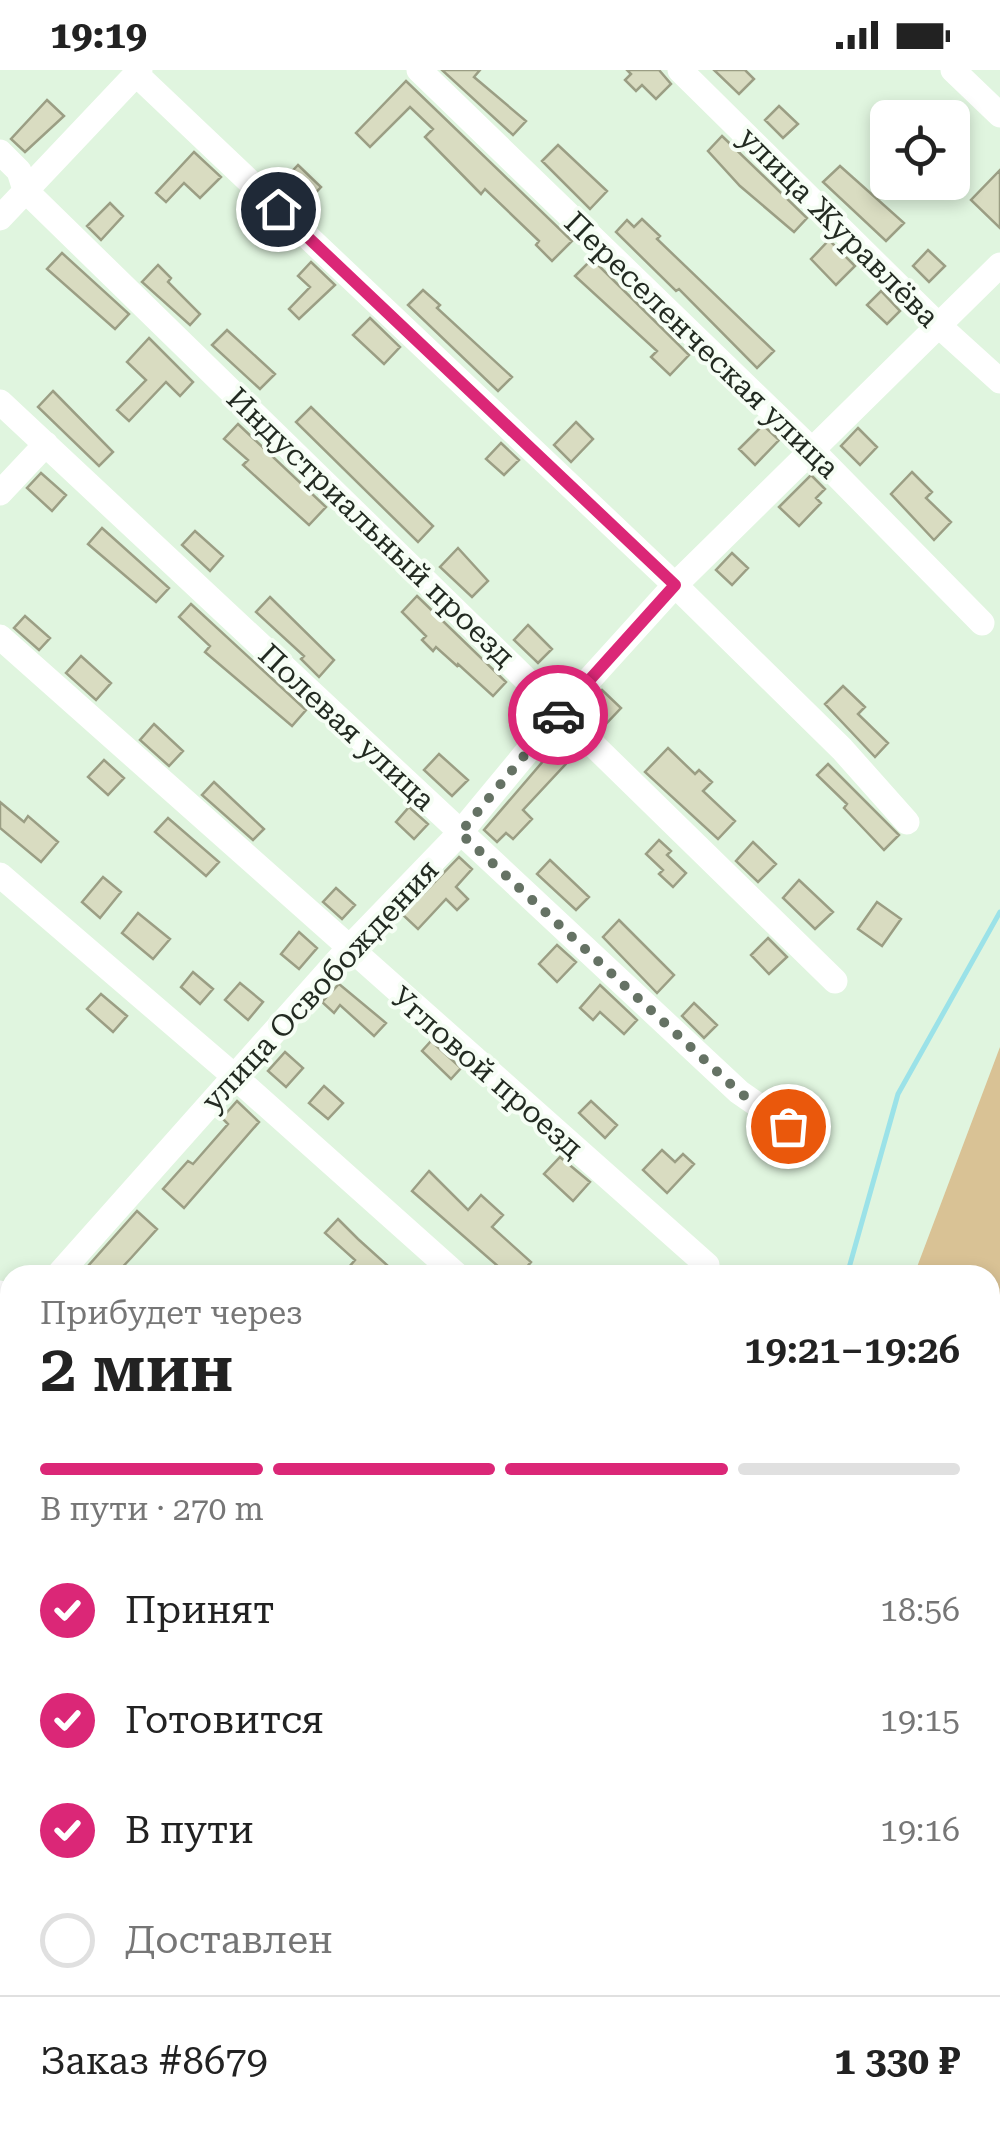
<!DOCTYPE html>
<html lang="ru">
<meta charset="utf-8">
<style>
:root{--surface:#fff;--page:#f6f6f6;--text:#222;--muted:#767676;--line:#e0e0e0;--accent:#db2777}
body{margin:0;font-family:"Roboto Serif",serif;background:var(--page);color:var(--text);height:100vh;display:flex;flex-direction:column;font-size:38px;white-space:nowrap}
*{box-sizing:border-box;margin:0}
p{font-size:32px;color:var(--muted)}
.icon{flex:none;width:55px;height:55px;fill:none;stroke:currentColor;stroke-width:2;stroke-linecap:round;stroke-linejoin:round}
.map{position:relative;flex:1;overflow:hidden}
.sheet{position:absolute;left:0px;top:1195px;width:1000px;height:882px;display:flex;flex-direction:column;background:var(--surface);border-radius:30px 30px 0 0;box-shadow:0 5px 15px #0003}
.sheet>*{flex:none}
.fabs{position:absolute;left:870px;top:30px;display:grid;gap:20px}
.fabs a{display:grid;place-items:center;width:100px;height:100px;border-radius:15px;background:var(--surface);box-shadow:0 5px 15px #0003;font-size:50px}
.pin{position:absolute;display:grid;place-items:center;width:85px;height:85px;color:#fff;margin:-42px;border:5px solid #fff;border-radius:50%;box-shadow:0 2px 10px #0007}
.courier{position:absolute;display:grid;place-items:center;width:100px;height:100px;margin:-50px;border:8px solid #db2777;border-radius:50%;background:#fff;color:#222;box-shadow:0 2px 12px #0007}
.overview em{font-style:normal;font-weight:600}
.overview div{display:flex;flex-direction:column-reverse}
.overview{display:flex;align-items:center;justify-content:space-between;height:170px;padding:0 40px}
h1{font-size:65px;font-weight:600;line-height:75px}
.bar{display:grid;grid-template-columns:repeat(4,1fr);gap:15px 10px;align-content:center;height:120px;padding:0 40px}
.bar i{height:12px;border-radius:8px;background:var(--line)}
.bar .selected{background:var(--accent)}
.bar p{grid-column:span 4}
.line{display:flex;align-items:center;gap:25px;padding:0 40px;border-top:2px solid var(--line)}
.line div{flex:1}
ol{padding:0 40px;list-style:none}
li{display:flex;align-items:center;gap:30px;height:110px}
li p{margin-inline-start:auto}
li .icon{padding:10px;border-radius:50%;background:var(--accent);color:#fff;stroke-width:4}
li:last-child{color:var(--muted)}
li i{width:55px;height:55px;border:5px solid var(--line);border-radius:50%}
.status{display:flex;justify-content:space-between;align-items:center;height:70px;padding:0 50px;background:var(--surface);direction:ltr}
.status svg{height:28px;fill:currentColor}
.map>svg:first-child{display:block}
.green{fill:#d9c295}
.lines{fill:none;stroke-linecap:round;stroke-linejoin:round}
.stream{stroke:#9be2e8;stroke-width:5}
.building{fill:#d9dcc1;stroke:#9b9e84;stroke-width:2.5}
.minor{stroke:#fff;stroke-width:25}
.done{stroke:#657264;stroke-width:10;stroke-dasharray:0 18}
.route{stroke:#db2777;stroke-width:12}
.labels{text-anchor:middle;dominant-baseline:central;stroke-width:8;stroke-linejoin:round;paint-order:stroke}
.street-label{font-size:30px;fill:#232b22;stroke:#f6fef5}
</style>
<div class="status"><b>19:19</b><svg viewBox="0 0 49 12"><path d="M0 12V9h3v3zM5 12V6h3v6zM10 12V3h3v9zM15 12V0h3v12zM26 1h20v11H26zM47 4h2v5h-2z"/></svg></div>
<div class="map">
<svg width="1000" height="2077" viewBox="0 0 1000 2077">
<rect width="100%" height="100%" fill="#e0f5df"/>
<path class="green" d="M1000,977V1344L990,1336V1205H914Z"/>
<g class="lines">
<path class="stream" d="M847,1205L898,1024L1000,842
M280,2077L287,2068"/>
</g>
<path class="building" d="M442,0H480L474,7L526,51L513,65Z
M627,0H659L671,14L656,29L642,15L636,21L625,10L631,4Z
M714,0H745L754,9L739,24Z
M406,11L572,171L552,191L536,175L539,171L485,119L481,124L425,67L433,59L410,37L370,77L356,63Z
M47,30L64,46L25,82L11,69Z
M779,36L798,54L783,68L765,50Z
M722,66L807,148L794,162L740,116L708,81Z
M558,75L607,121L590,139L542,91Z
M194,82L221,107L200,128L184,113L166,132L156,123Z
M298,95L321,117L305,134L282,112Z
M840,96L904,153L886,171L823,112Z
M1000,100V158L971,130Z
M110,133L123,146L101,170L87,156Z
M642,149L660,166L657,169L774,281L757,298L679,219L676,221L616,162L627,150L634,157Z
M829,170L855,196L836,215L811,189Z
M928,180L945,196L929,212L913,196Z
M62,183L129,244L115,259L47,199Z
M592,189L689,285L670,305L651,287L657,281L575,206Z
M311,192L335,215L299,249L289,239L310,217L298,206Z
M158,195L171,208L168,212L200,244L190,255L142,212Z
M423,220L440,235L437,238L512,307L498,321L408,235Z
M881,221L900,241L887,254L867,235Z
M370,248L400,277L384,294L353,265Z
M227,260L275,304L260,319L212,275Z
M149,268L193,312L180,326L166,312L129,351L117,340L146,310L127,292Z
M53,321L113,382L99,396L38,337Z
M311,337L433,456L418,472L296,352Z
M576,352L593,369L571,392L554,375Z
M238,354L326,437L309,455L243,395L248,390L224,369Z
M763,355L779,370L755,395L739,379Z
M858,358L877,377L860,395L841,376Z
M501,373L519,390L504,405L486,389Z
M912,402L932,422L926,428L951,452L934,470L891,424Z
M41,403L66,425L52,441L27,418Z
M811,405L825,419L816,428L821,433L799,456L779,437Z
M102,458L169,518L156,532L88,474Z
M195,461L223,486L210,501L182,475Z
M458,478L488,511L472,527L440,497Z
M732,483L748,498L732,515L716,500Z
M417,526L506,612L493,626L458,594L457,596L436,577L433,581L422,570L426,566L402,542Z
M270,527L334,590L319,607L301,589L304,586L256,542Z
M191,534L306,640L292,656L205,582L210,576L179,547Z
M25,546L50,568L39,580L14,558Z
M528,555L552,579L538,593L514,570Z
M81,586L111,613L96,630L66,603Z
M843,616L865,637L858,644L888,673L875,687L825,634Z
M602,620L621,638L604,656L585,639Z
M154,654L183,681L169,696L140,670Z
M563,668L577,682L523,740L532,749L513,769L506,763L497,772L484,760Z
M668,678L695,704L699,700L712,712L703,721L735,751L718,769L645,702Z
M439,684L468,710L452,726L424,700Z
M104,690L124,708L108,725L88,707Z
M828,694L899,765L884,780L844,738L847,734L817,705Z
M214,712L264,759L253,770L202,725Z
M0,732L24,752L28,746L58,772L41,792L0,758Z
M409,737L428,754L414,769L396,752Z
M168,748L219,792L206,806L155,762Z
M659,770L671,781L667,785L686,803L673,817L659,804L663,800L646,784Z
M753,772L776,794L758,812L736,791Z
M459,787L472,799L456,817L468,829L457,840L446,829L418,859L403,845Z
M550,790L589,827L576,840L537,804Z
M103,807L121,822L100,848L82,832Z
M799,810L833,842L815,859L783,828Z
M336,818L355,835L342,849L323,832Z
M877,832L901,849L882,876L858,859Z
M138,843L170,869L153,889L122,863Z
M619,850L674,905L657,923L603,867Z
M299,862L317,878L299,899L281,884Z
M768,868L787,887L769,904L751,885Z
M557,875L576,892L557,912L539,894Z
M193,902L213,919L200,934L181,917Z
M240,913L263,932L248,950L225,930Z
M339,914L386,953L374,966L340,935L334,943L322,932Z
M600,915L637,950L624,964L600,942L593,950L580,938Z
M101,924L127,946L113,962L87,939Z
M694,933L717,955L704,968L682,946Z
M431,971L461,998L451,1009L422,981Z
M285,982L303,998L286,1017L268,1001Z
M324,1016L343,1033L328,1049L309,1033Z
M237,1031L259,1052L184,1138L163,1119L188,1091L193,1094L228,1054L222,1048Z
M591,1031L617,1055L605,1068L579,1043Z
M662,1080L675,1092L683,1084L694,1094L667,1123L643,1100Z
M560,1087L590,1112L573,1131L544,1104Z
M429,1101L468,1140L481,1125L503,1145L492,1157L531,1192L520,1205H508L412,1121Z
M137,1141L157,1159L131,1188L115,1205H80Z
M338,1149L358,1169L398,1205H342L355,1190L325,1163Z"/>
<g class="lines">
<path class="minor" d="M419,0L813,381L982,553
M680,0L937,254L1000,311
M953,0L1000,45
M136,4L675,515L842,679L907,752
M0,82L19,101L25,120L835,911
M0,148L140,0
M0,332L739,1022L788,1056
M0,423L46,374
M0,567L707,1195
M0,805L234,1006L457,1205
M58,1205L348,879L460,763L560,642L675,515L1000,195
M0,1223L10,1231
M0,1270L10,1259
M0,1624L10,1631
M990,2059L1000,2045"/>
</g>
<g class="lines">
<path class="done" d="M558,645L460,763L739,1022L788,1056"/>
<path class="route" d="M278,139L675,515L558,645"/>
</g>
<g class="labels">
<g class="street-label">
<text transform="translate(839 157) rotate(45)">улица Журавлёва</text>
<text transform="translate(702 275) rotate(44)">Переселенческая улица</text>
<text transform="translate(371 457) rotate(44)">Индустриальный проезд</text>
<text transform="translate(347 657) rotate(43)">Полевая улица</text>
<text transform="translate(320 915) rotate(-47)">улица Освобождения</text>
<text transform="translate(487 1002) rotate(41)">Угловой проезд</text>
</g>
</g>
</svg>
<div class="fabs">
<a><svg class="icon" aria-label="locate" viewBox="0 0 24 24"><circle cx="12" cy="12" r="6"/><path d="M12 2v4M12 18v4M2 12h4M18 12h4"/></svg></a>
</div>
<div class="pin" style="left:788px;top:1056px;background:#ea580c"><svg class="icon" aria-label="bag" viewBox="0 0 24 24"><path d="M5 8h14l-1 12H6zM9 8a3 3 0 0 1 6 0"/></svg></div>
<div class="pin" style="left:278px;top:139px;background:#1f2937"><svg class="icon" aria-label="home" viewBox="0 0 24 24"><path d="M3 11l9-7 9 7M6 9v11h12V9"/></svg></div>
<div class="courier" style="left:558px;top:645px"><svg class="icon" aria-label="car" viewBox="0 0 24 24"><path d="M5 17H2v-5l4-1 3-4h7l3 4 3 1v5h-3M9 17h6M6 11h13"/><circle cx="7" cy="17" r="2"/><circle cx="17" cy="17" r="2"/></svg></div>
<section class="sheet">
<div class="overview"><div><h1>2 мин</h1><p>Прибудет через</p></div><em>19:21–19:26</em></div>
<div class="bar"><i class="selected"></i><i class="selected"></i><i class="selected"></i><i></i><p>В пути · 270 m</p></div>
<ol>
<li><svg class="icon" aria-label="check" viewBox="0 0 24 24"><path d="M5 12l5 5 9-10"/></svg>Принят<p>18:56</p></li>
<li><svg class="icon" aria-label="check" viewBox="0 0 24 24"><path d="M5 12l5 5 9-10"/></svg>Готовится<p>19:15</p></li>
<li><svg class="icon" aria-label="check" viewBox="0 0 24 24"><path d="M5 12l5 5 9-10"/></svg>В пути<p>19:16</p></li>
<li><i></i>Доставлен</li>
</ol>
<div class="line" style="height:130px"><div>Заказ #8679</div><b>1 330 ₽</b></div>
</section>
</div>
